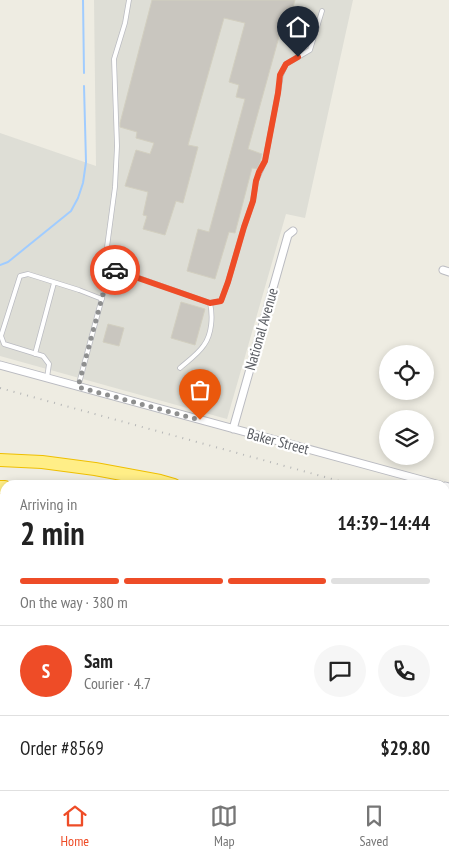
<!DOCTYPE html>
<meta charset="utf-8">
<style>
:root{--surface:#fff;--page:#f6f6f6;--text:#222;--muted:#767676;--line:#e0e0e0;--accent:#ee4c27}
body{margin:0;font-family:"PT Sans Narrow",sans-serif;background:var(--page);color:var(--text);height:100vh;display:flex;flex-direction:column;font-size:19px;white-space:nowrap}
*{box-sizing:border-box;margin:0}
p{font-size:16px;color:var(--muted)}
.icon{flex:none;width:28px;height:28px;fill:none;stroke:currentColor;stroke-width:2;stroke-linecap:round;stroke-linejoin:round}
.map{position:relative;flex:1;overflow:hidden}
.details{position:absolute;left:0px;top:480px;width:450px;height:310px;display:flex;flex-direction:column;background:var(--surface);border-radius:15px 15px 0 0;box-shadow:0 2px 8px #0003}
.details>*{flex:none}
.fabs{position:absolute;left:379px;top:345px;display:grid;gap:10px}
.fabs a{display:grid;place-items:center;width:55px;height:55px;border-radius:50%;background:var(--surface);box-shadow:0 2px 8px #0003;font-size:25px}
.pin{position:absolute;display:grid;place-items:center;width:42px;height:42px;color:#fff;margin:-51px -21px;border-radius:50% 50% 50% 0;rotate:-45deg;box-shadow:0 0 5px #0007}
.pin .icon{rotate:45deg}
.courier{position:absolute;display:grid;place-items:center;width:50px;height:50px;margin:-25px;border:4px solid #ee4c27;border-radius:50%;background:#fff;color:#222;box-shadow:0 1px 6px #0007}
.overview em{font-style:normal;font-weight:700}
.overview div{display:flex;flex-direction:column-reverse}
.overview{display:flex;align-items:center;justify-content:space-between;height:85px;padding:0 20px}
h1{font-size:32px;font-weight:700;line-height:38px}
.bar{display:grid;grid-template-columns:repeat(4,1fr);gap:8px 5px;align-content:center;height:60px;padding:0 20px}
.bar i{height:6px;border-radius:4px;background:var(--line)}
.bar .current{background:var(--accent)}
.bar p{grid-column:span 4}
.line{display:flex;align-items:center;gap:12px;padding:0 20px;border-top:1px solid var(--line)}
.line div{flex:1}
.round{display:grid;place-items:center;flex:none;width:52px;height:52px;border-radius:26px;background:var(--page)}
.dock{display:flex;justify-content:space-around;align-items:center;height:70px;border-top:1px solid var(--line);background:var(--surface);font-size:14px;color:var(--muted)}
.dock a{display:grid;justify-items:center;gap:2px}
.dock .current{color:var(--accent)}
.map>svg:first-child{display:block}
.industrial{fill:#deded6}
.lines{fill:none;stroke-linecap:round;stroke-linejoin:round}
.stream{stroke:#a0ccff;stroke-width:2}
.building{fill:#c9c6bf;stroke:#d2cfc0}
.service-casing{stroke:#babbc1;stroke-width:5.5}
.minor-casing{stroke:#babbc1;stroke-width:9}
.primary-casing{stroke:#f5d953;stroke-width:13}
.motorway-casing{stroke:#efbf00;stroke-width:14}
.service{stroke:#fff;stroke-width:4}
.minor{stroke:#fff;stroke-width:7}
.primary{stroke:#fffaa5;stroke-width:11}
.motorway{stroke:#ffee87;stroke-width:12}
.rail{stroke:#b5b6b6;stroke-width:2;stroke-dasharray:1 6;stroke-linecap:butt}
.done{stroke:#8e8f8f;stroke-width:5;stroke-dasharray:0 9}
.route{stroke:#ee4c27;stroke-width:6}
.labels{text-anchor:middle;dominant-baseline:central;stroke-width:4.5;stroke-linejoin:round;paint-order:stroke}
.street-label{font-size:15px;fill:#5a5d63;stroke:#fff}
</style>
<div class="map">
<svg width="449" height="790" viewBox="0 0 449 790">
<rect width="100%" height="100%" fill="#eeece2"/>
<path class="industrial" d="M94,0H353L305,218L286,214L227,419L0,356V133L96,166Z"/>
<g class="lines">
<path class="stream" d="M83,0L84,73
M0,265L8,262L71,211L78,198L83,183L86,162L84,86"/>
</g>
<path class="building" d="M152,0H295L285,35L280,33L248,149L262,154L260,163L257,169L252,168L235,233L229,232L215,279L187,271L198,229L209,232L245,99L236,97L239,85L229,82L245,23L224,18L188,145L198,147L183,203L176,201L165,235L143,229L147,216L143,215L148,192L125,186L136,150L150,154L154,143L136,138L137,132L120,127V123Z
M181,302L205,309L195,345L171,338Z
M108,324L124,328L119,346L103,342Z
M0,555L5,565V596L0,587Z
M319,785H343L346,790H321Z"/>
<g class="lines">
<defs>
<path id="service" d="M108,267L210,303C213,316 212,334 204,345C198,354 188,361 180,368
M210,303L221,301L228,282L244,227L253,201L256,181L265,161L278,93L281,75L286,64L310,50L322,11
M35,354L54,283
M47,378L49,364L43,356L4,344L1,336L20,276L28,274L79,290L102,299
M78,387L106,283L108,267L107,247L115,187L117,146L114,59L125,23L129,0"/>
<path id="minor" d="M443,270L449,272
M0,365L440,485
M233,429L288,235L293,231
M445,486L449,487
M0,515L5,516
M0,614L5,624
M445,664L449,673
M0,680L5,679
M91,785L93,790
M207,785L209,790
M311,785L313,790
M405,785L407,790"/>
<path id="primary" d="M422,790L449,784"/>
<path id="motorway" d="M0,460L42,462L95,469L160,481L174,485
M0,487H5
M445,557L449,558
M445,567L449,568
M445,593L449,595
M445,604L449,605"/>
</defs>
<use href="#service" class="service-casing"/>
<use href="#minor" class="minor-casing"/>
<use href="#primary" class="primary-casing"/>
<use href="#motorway" class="motorway-casing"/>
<use href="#service" class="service"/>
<use href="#minor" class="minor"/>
<use href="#primary" class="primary"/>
<use href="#motorway" class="motorway"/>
<path class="rail" d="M0,388L354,485
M445,510L449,511"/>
</g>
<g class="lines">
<path class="done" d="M115,270L108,267L106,283L78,387L200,420"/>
<path class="route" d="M115,270L210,303L221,301L228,282L244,227L253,201L256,181L259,172L265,161L278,93L280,75L286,64L298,57"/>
</g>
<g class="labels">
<g class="street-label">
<text transform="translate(261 329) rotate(-74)">National Avenue</text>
<text transform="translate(278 441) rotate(15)">Baker Street</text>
</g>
</g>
</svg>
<div class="fabs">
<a><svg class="icon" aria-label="locate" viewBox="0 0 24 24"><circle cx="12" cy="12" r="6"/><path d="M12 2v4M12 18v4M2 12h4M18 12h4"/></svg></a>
<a><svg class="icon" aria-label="layers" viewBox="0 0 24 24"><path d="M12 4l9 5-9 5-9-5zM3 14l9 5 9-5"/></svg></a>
</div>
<div class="pin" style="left:200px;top:420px;background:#ea580c"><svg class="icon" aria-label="bag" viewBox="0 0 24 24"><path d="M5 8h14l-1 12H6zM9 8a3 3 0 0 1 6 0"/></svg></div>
<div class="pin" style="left:298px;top:57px;background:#1f2937"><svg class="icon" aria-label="home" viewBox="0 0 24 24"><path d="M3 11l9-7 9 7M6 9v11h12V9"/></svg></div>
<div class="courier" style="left:115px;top:270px"><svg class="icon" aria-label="car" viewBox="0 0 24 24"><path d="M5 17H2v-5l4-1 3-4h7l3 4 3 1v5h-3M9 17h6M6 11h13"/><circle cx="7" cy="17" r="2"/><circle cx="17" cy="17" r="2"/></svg></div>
<section class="details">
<div class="overview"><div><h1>2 min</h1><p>Arriving in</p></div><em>14:39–14:44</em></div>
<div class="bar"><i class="current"></i><i class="current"></i><i class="current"></i><i></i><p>On the way · 380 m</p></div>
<div class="line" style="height:90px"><b class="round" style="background:var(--accent);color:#fff">S</b><div><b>Sam</b><p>Courier · 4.7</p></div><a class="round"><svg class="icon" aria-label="chat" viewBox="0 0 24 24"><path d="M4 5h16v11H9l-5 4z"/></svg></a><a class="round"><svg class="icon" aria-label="phone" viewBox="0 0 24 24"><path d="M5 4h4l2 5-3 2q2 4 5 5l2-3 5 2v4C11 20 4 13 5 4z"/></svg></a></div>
<div class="line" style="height:65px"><div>Order #8569</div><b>$29.80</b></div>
</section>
</div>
<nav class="dock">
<a class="current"><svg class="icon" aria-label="home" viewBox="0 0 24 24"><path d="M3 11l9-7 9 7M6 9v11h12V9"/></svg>Home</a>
<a><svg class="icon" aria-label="map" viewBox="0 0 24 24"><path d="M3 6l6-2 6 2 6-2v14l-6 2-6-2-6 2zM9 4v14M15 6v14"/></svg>Map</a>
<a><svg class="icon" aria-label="saved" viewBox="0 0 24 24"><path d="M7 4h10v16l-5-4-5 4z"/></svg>Saved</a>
</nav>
